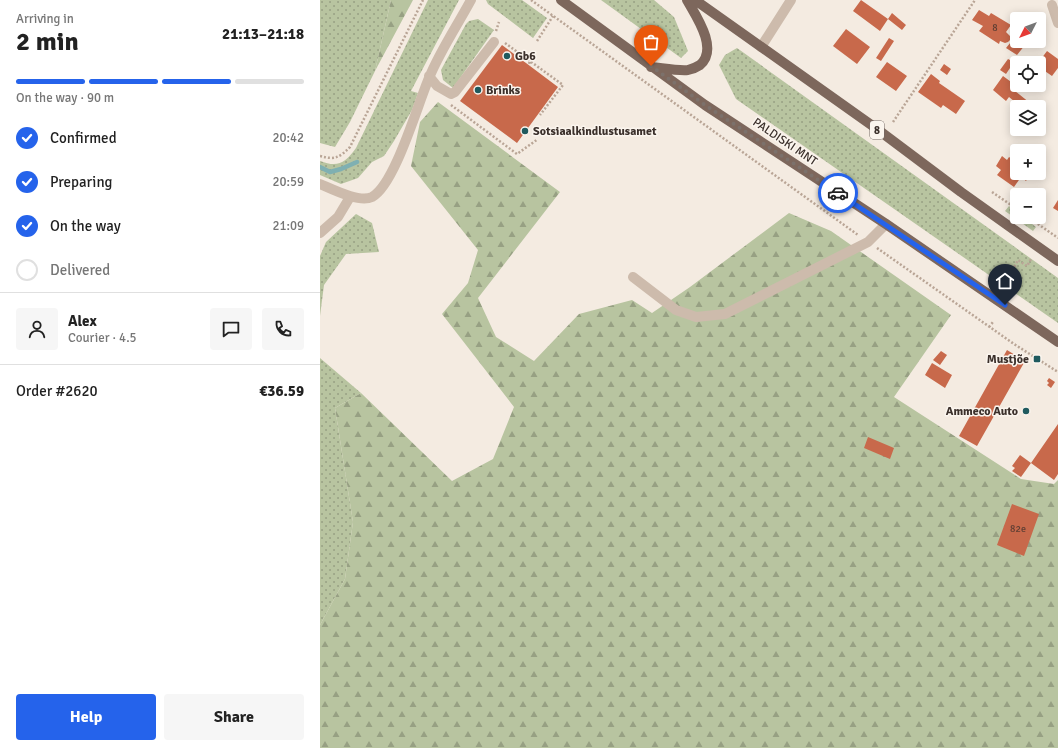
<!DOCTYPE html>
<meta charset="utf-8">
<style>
:root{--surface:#fff;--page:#f6f6f6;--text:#222;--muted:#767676;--line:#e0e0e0;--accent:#2563eb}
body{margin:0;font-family:Signika,sans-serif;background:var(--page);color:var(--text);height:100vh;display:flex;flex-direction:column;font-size:15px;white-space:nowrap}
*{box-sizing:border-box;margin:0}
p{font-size:13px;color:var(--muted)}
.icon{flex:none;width:22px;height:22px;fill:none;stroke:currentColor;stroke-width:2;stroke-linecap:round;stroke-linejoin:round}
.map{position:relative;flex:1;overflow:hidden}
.details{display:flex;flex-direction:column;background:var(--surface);width:320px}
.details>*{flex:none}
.needle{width:26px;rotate:228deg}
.buttons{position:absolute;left:690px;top:12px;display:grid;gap:8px}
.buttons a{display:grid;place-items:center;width:36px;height:36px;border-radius:4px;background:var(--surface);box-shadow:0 2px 10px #0003;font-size:20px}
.pin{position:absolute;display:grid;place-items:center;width:34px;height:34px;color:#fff;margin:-41px -17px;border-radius:50% 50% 50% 0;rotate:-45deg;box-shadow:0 0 4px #0007}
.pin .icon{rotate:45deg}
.courier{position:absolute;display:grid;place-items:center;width:40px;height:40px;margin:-20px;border:3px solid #2563eb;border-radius:50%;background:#fff;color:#222;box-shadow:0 1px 5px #0007}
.summary em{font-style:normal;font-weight:700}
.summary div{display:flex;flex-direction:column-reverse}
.summary{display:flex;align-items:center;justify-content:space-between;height:68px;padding:0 16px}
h1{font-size:26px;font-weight:700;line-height:30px}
.bar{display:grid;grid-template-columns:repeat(4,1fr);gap:6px 4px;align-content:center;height:48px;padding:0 16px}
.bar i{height:5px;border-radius:3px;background:var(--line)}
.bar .selected{background:var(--accent)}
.bar p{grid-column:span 4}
.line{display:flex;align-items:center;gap:10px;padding:0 16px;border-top:1px solid var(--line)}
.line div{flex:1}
.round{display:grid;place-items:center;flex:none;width:42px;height:42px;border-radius:4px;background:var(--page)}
ol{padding:0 16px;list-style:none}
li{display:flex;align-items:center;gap:12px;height:44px}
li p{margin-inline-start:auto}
li .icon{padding:4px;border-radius:50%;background:var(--accent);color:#fff;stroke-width:4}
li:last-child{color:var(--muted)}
li i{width:22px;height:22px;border:2px solid var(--line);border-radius:50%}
.primary-button{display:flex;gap:8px;margin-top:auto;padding:8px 16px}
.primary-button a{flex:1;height:46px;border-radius:4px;background:var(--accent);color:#fff;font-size:16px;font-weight:700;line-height:46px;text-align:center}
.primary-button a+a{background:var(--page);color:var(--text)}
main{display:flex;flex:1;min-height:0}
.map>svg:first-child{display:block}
.grass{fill:url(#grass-dots)}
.forest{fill:url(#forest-firs)}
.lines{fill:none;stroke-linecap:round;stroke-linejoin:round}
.stream{stroke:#7fb0b2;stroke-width:4.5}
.building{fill:#c8694b}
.path{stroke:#b9a596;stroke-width:2.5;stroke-dasharray:2 2;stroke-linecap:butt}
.minor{stroke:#cdbbac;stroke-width:10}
.major{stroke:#7d675c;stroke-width:10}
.done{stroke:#7c716b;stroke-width:4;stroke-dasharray:0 7.2}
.route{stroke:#2563eb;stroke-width:5}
.poi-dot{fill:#1f5a5e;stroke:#fbf5ee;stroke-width:1.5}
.labels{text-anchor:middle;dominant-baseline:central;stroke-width:3;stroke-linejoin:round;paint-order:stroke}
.number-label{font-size:10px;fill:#5e3e33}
.shield{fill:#fbf5ee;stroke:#756b66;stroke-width:1}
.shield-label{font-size:11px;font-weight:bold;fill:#3b302b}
.poi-label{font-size:12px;font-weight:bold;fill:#3b302b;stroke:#fbf5ee;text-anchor:start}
.street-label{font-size:12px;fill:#3b302b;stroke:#fbf5ee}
</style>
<main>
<section class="details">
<div class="summary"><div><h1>2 min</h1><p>Arriving in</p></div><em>21:13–21:18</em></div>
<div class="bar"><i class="selected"></i><i class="selected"></i><i class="selected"></i><i></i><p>On the way · 90 m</p></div>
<ol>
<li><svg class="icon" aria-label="check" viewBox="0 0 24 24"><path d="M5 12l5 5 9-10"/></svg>Confirmed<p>20:42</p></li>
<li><svg class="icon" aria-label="check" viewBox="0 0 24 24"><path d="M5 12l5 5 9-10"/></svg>Preparing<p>20:59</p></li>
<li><svg class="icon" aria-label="check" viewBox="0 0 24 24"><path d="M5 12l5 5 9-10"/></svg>On the way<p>21:09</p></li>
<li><i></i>Delivered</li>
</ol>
<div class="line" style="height:72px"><a class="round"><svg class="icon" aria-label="person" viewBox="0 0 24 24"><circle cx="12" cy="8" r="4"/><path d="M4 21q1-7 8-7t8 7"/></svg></a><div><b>Alex</b><p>Courier · 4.5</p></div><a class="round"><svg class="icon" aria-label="chat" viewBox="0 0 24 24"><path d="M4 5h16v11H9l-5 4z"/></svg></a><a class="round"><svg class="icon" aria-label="phone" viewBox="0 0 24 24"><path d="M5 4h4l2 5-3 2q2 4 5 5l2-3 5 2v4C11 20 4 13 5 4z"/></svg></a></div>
<div class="line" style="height:52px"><div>Order #2620</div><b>€36.59</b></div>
<div class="primary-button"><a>Help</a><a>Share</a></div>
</section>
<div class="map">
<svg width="738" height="748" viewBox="0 0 738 748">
<defs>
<pattern id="grass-dots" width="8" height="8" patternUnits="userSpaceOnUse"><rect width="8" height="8" fill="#b8c4a0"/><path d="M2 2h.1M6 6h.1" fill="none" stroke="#97a083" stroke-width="1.8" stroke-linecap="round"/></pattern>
<pattern id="forest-firs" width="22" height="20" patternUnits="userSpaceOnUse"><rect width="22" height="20" fill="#b8c4a0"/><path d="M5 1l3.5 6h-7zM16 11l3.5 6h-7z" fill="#97a083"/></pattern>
</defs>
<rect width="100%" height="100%" fill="#f4ebe1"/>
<path class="grass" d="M0,0H71L55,71L30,122L15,147L0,143Z
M108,0H139L91,91L98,93L92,110L74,141L64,156L52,162L38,178L21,184L0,175V161C18,168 25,163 36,148Z
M166,0H202L227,18L213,38L168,4Z
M281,0H334L354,17L368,51L361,58Z
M158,19L174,30L133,88L123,80L121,70L146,24L149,21Z
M417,48L738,278V323L416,99L399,65L405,55Z
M689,206L697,213V217H703L716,227L713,231L685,211Z
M36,214L52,223L59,252L26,254L4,285L0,316V256L6,242Z
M0,358L41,393L15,408L33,522L25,579L0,625Z"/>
<path class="forest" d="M71,0H93L55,71Z
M118,102L240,192L158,298L176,337L214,361L259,314L312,300L332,313L370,287L469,213L511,231L631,315L574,397L701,479L734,484L738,480V748H0V625L25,579L33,522L15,408L41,393L132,481L173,459L194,407L122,314L148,283L158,250L91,166L100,122Z"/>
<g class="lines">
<path class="stream" d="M0,167L10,172L21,169L37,162"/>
</g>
<path class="building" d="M541,0L568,19L572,13L586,25L582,30L568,19L560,31L533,11Z
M659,10L669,16L671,13L691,25L686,32L692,38L688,42L685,43L680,41L679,44L659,31L663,26L652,20Z
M526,29L550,47L537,64L513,46Z
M695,37L697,39V41H700L705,45L697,55L686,48Z
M569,38L574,41L561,61L556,58Z
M182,45L238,87L197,143L140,101Z
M727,51L738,59V68L732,76L719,67L718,63Z
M688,59L694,62L686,74L680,70Z
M567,62L587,76L576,91L556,77Z
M624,64L631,69L627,75L620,70Z
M611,74L620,81L619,83L645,101L636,114L623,105L621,108L598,92Z
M683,76L698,87L695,91L710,103L707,107H701L689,97L686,101L673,90Z
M682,156L687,160L689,157L697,162V173H711L706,181L701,177L694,187L677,175L681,170L676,166Z
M738,200V211L733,208Z
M687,350L705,361L657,446L639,436Z
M621,351L627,355L620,365L613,360Z
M612,363L632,375L625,388L605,375Z
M729,378L735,382L731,388L727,385L729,383L727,381Z
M738,424V474L734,480L711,463Z
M548,437L574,448L570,459L544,448Z
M700,455L711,463L701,477L692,471L695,468L692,466Z
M692,504L719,514L704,556L677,545Z"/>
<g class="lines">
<path class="path" d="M211,0L538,235
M176,31L179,22
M217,41L233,16
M185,43L243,85L220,115
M208,54L210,66
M131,105L197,154L218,139
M573,122L655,0
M0,156C15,160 19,158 30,147L103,0
M672,192L697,209
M708,217L738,238
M557,248L694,344L738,372
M692,294L685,284L698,260L707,266L711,259
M669,327L673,322"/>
<path class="minor" d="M732,5L738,23
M441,47L471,0
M109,76L117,86L131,94L135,92L174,42
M0,184C12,189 39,203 52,197C75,185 98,103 109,78C120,51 137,26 151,0
M0,233L18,217L30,197
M313,277L356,310L376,317L405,314L548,242L566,224"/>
<path class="major" d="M241,0L385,105L566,224L738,342
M375,0L557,129L641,192L738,261
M331,67C342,68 358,71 368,70C372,69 377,67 380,65C399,49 376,16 367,0"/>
</g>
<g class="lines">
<path class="done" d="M331,66L385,105L518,193"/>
<path class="route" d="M518,193L685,305"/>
</g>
<g class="poi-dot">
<circle cx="187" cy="56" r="4"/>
<circle cx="158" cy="90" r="4"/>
<circle cx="205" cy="131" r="4"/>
<rect x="713" y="355" width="8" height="8" rx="2"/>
<circle cx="706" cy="411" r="4"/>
</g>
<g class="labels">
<g class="number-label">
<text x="675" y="28">8</text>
<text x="698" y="529">82e</text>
</g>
<rect class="shield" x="550" y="121" width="14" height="18" rx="3"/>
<g class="shield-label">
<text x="557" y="130">8</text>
</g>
<g class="poi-label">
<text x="195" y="56">Gb6</text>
<text x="166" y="90">Brinks</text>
<text x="213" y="131">Sotsiaalkindlustusamet</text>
<text x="709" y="359" text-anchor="end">Mustjõe</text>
<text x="698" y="411" text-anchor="end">Ammeco Auto</text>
</g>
<g class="street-label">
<text transform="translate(465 142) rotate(34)">PALDISKI MNT</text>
</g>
</g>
</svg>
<div class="buttons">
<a><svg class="needle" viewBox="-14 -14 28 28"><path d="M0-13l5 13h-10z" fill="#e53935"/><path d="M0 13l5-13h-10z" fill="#767676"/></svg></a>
<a><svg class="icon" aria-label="locate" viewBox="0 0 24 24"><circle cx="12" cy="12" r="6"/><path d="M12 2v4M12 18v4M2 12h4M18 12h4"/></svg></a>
<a><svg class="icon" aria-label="layers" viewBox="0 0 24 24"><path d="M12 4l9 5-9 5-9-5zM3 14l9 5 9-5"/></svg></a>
<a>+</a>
<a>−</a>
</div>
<div class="pin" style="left:331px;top:66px;background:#ea580c"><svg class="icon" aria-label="bag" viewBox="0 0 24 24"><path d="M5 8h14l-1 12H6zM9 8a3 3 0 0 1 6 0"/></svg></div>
<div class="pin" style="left:685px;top:305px;background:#1f2937"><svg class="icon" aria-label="home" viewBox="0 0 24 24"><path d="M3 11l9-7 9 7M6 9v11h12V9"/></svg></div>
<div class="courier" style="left:518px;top:193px"><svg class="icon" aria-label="car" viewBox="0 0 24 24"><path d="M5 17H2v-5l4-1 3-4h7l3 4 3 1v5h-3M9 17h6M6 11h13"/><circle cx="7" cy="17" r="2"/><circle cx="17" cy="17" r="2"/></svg></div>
</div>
</main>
